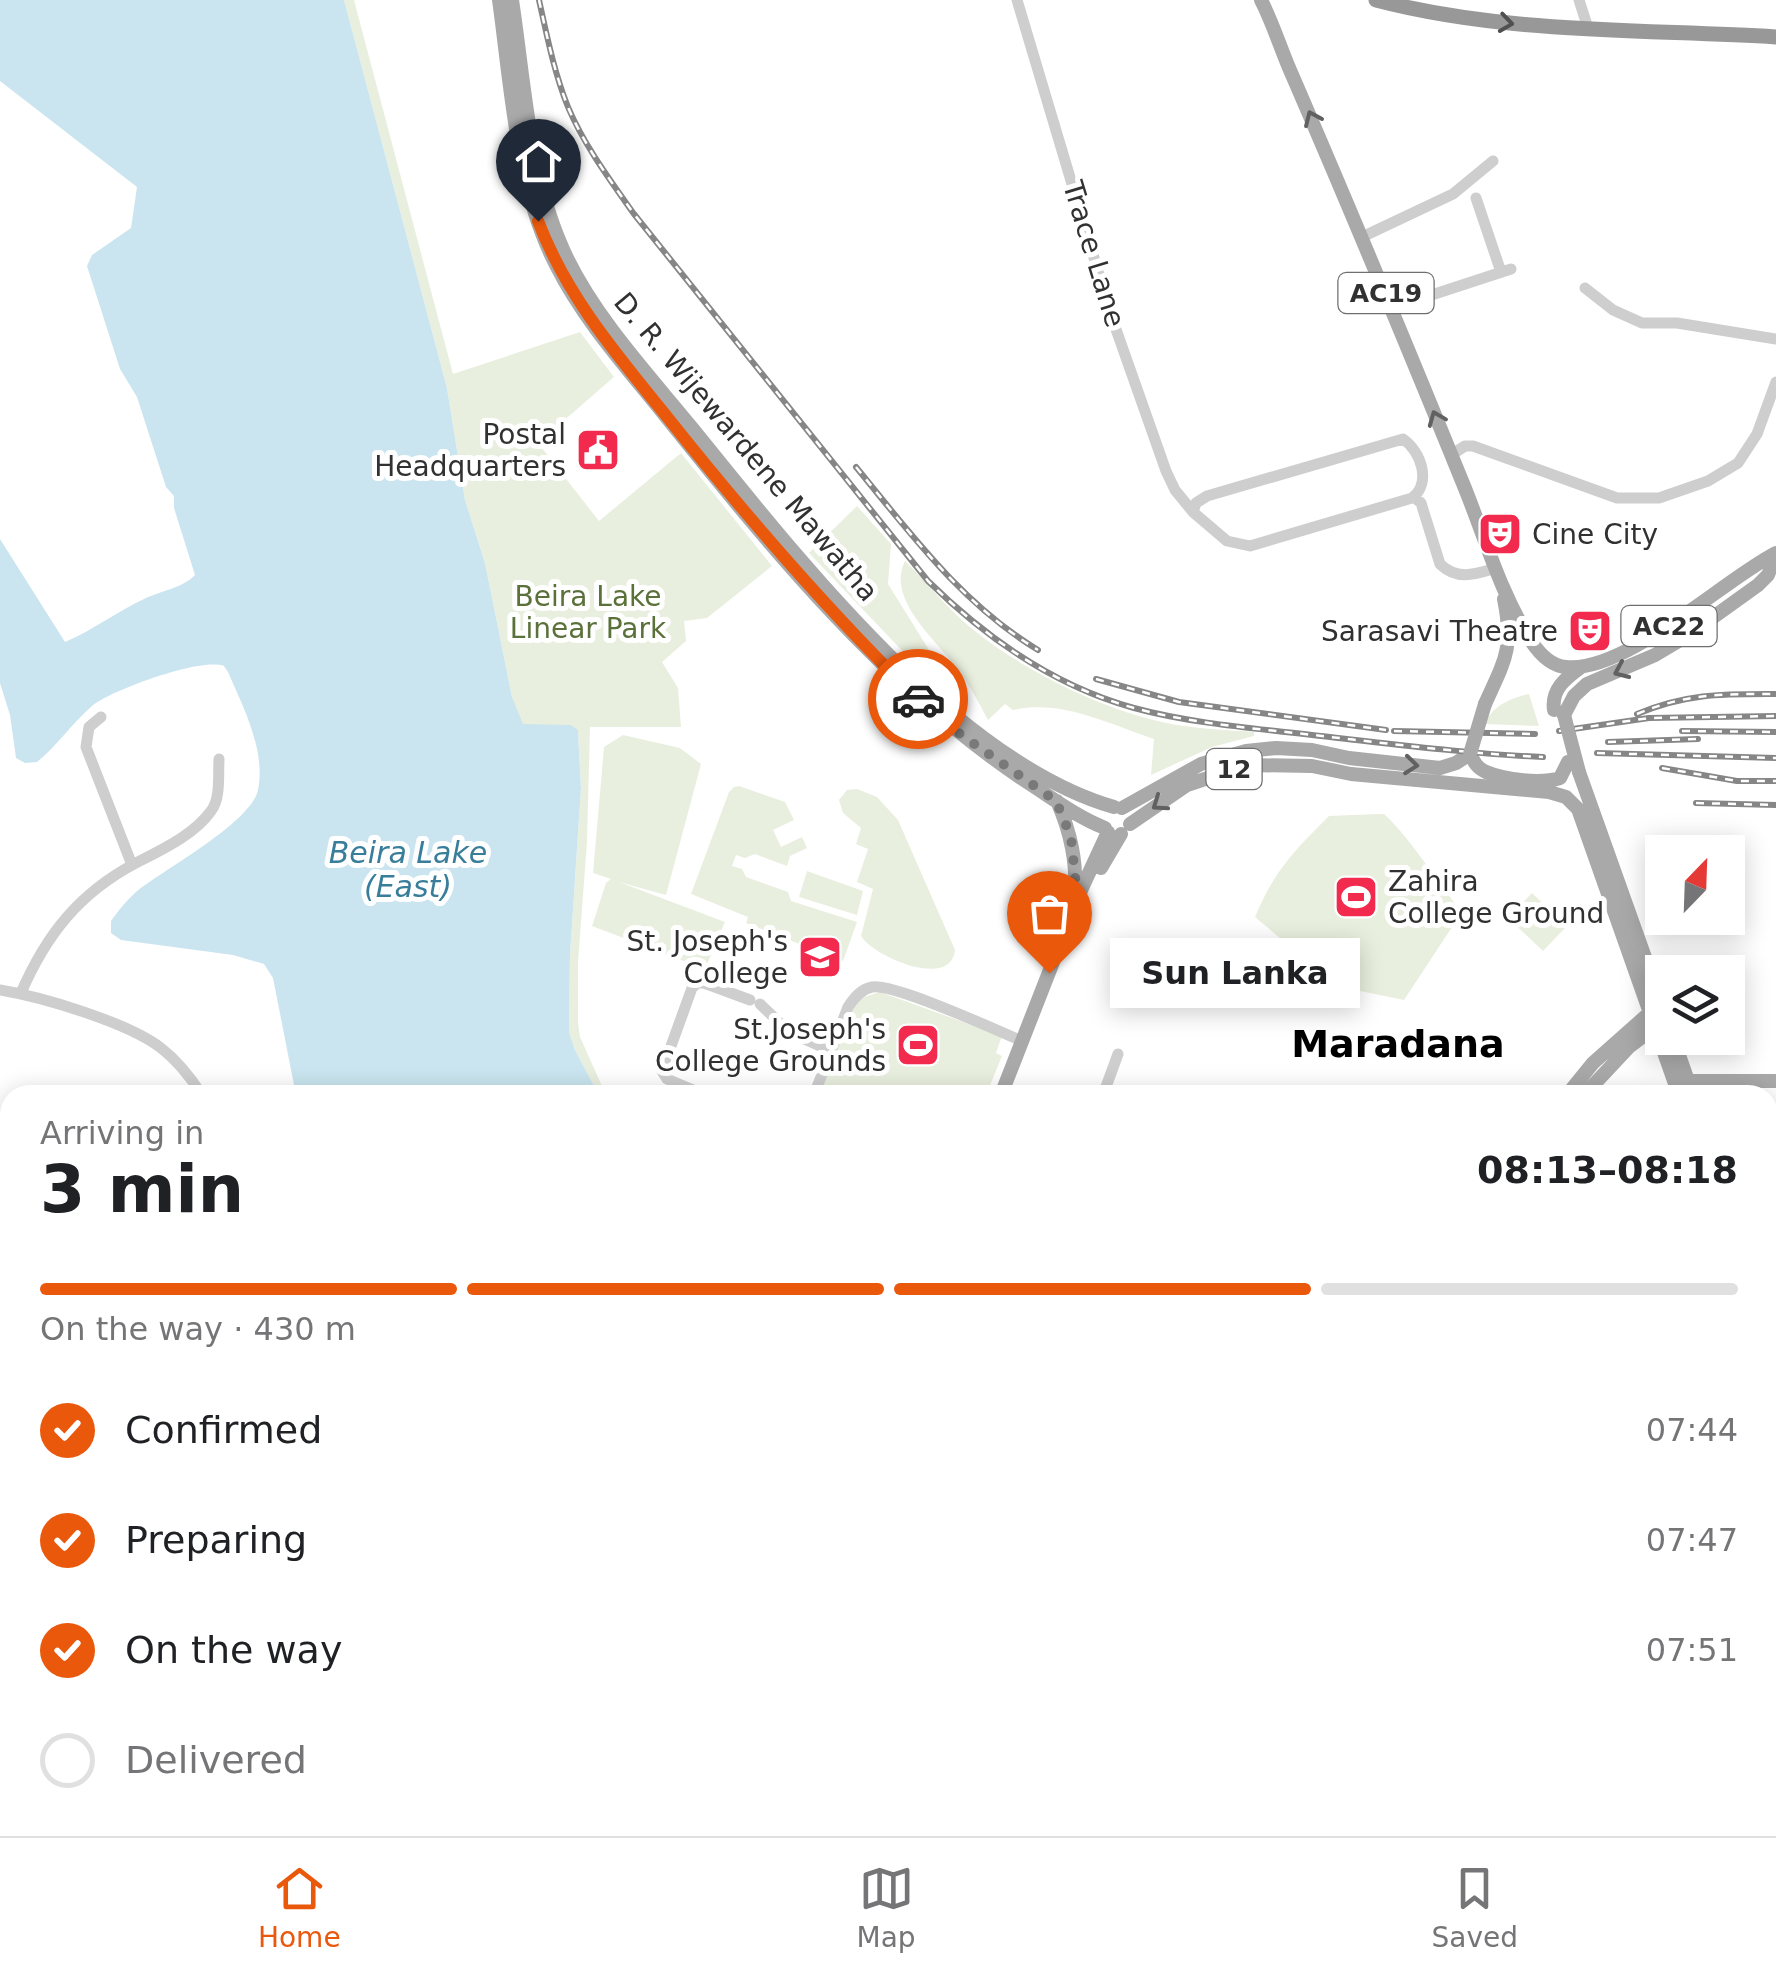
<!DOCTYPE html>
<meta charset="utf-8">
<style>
:root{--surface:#fff;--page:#f2f2f2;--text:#202124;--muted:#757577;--line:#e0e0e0;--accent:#ea580c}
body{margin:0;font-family:"DejaVu Sans",sans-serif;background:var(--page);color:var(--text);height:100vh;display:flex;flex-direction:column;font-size:38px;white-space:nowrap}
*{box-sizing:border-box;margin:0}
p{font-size:32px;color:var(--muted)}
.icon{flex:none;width:55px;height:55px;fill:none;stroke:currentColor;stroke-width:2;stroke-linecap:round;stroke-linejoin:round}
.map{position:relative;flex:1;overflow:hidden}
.drawer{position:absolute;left:0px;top:1085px;width:1778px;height:752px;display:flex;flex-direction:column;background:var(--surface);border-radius:30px 30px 0 0;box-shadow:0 5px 25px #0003}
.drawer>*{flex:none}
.needle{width:65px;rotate:23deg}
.fabs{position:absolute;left:1645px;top:835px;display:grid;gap:20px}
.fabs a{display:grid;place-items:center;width:100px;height:100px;border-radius:0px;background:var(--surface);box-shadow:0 5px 25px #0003;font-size:50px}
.pin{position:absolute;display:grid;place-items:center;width:85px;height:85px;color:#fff;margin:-102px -42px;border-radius:50% 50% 50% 0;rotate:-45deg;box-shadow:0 0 10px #0007}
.pin .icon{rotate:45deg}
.courier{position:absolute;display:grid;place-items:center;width:100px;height:100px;margin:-50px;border:8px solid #ea580c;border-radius:50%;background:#fff;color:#222;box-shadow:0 2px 12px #0007}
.bubble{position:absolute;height:70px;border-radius:0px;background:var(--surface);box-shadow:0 5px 25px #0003;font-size:32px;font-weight:600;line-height:70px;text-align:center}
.summary em{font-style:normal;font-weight:600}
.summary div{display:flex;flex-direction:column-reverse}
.summary{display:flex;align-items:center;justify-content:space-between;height:170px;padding:0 40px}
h1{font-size:65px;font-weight:600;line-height:75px}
.bar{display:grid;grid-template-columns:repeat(4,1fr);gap:15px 10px;align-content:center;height:120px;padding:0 40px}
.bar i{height:12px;border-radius:8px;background:var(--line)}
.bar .active{background:var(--accent)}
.bar p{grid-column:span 4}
ol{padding:0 40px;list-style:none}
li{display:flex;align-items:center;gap:30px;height:110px}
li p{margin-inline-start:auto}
li .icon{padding:10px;border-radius:50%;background:var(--accent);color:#fff;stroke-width:4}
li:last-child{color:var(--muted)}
li i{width:55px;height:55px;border:5px solid var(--line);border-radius:50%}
.tab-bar{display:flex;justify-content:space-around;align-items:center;height:140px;border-top:2px solid var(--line);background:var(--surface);font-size:28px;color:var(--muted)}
.tab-bar a{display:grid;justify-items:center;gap:5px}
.tab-bar .active{color:var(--accent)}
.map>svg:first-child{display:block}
.green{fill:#e9efde}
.water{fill:#cae5ef}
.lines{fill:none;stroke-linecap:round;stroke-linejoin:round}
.minor{stroke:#cecece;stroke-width:11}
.major{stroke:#a9a9a9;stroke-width:14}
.highway{stroke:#989898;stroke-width:15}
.rail-casing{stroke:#868686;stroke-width:6}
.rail{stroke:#fff;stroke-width:2.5;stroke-dasharray:8;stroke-linecap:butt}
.major-bridge{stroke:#a9a9a9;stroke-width:14}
.oneway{stroke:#505050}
.oneway2{stroke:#616161}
.done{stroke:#797979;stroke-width:10;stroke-dasharray:0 18}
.route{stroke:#ea580c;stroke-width:12}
.labels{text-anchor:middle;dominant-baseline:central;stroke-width:10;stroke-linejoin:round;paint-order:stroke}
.shield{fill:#fff;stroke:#6f6f6f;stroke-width:2.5}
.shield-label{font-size:25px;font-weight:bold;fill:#313131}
.street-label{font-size:28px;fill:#313131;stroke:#fff}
.poi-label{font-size:28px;fill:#313131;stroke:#fff;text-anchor:end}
.park-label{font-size:28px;fill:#5a713a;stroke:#fff}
.water-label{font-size:30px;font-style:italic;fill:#387e9a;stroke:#fff}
.district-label{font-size:38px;font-weight:bold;fill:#000;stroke:#fff}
</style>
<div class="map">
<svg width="1776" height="1836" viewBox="0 0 1776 1836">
<rect width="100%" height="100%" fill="#fff"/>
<path class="green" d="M344,0H354L453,374L580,332L614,377L538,443L599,521L681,453L772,566L707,618L684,621L686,641L662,662L678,688L681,727H590L587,842L578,962V1023L580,1037L606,1095H599L575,1050L569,1032L570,955L581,788L578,730L522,725L512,697L485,563L465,500L447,388Z
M857,506L891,544L888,584L959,698L953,704L809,553Z
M905,561C925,581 943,603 964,622C1018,669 1107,713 1177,725C1202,729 1228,730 1254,732V736L1212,747L1151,775L1154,739C1109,724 1061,699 1013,710L1005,704L988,720C979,703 970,686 959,671C939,642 885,600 905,561Z
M1529,694L1539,726L1485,724C1492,706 1510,698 1529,694Z
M623,735L680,748L701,764L666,895L619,882L725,922L705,969L592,926L606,883L611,879L593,873L604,747Z
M739,786L785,802L794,820L773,830L781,847L802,837L807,848L790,856L787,866L755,854L745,858L736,855L732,866L742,869L746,877L788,892L791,901L857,922L843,961L746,923L748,917L691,894L729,792L734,787Z
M857,789L877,797L898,820L955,950C951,990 874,957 861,936L873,889L857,882L868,849L856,844L861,828L843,813L839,800L847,790Z
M1378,814H1384C1414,842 1435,880 1462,912L1404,1000L1360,991L1326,977L1255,917C1274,871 1295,850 1329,816Z
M807,871L863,891L857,915L799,897Z
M1532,893L1567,926L1543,951L1508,918Z
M880,992L1002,1036L996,1053L1002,1056L986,1095H818L854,1005L861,998Z"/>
<path class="water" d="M0,0H344L447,388L465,500L485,563L512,697L523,724L571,725L578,730L581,788L570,955L569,1032L575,1050L599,1095H296L273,978L264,964L233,955L121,940L111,933V921C118,911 127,900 136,892C163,870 251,823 258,790C266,750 243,707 228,672L224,666C202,657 111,690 92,706C72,723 57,746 37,762L25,763L16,758L10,715L0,683V539L65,642C95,629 116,612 144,599C160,591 183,588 195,575L174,508V496L166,487L137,397L120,369L87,266L92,255L131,228L137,187L0,81Z"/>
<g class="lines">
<path class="minor" d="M1017,0L1112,318L1166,471L1175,490L1193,512
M1579,0L1588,28
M1476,198L1501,272
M1362,237L1453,194L1493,161
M1585,288L1613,310L1642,323H1677L1776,339
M1392,308L1511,269
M1403,439C1421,451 1432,483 1412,498L1250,546L1227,541L1193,512L1196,503L1207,496Z
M1451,455L1465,446H1473L1617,498H1659L1708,481L1738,463L1757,434L1776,382
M1414,497L1421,503L1440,564C1457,581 1476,574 1496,568
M101,717L89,727L86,747L132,865
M0,990C42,997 127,1022 161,1048C178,1061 191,1078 202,1095
M21,993C46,935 79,893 136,863C161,850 194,835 211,811C221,798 218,775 219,759
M760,1004L789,1032L831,1051
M705,1095L667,1079L662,1071L692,988L697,983H704L750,1000
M814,1095L848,1007C854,998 861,989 872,987C894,983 996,1030 1022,1041
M1103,1095L1118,1054
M1768,1248L1776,1247
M1768,1392L1776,1391
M1768,1576L1776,1575
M0,1657L10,1645
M1768,1768L1776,1769
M0,1808L10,1818
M19,1828L24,1836
M1408,1828L1440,1836
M527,1836L529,1828
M1376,1836L1378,1828
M1547,1836L1548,1828"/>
<path class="major" d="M499,0C511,85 516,188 556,265C584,321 628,369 667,418C773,550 885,688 1027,782C1052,798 1077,817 1105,828
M512,0C525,85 529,180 567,258C598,321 648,374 692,428C795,555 954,761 1114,807
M1261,0C1274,25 1281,51 1293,77C1351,211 1407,346 1462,481C1484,534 1500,593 1531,641C1539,653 1551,666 1566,667C1626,673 1723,580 1776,553
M1485,704C1505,660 1514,648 1504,599
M1554,710C1551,689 1566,678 1581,667
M1564,715L1574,696L1587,684L1655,655L1687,636L1758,585L1768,575L1776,555
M1579,772L1662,1005
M1057,801C1071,833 1077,862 1075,897
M1122,808L1201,764L1246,751L1276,748L1312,750L1349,758L1440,768L1456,763L1470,754C1474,762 1477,768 1486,772C1505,780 1541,784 1560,778L1568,762
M1130,824L1187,785L1247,765L1312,766L1351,774L1549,792L1566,797L1578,809L1679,1095
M1101,868L1121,834
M1673,1038L1693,1095
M1688,1081H1776
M1001,1095L1082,888L1108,832
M1567,1095L1593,1063L1655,1008
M1584,1095L1629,1047L1662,1022
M1768,1290L1776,1312
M1768,1327L1776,1350
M0,1413L10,1424
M362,1828L370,1836
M718,1836L723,1828
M1111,1836L1113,1828
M1125,1836L1128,1828"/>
<path class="highway" d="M1376,0C1506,34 1643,29 1776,37"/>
<defs>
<path id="rail" d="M539,0C547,36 554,72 568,107C584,145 610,180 634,214L928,581C986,638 1054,686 1134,708C1197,725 1265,729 1330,737C1401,745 1472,754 1543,757
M856,467C911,534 962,604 1038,650
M1096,679L1179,702L1386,730
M1637,714C1687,693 1723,694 1776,694
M1394,731L1535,734
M1559,731L1649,718L1776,716
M1682,731L1776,732
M1608,742L1698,739
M1597,753L1776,758
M1662,768L1737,781H1776
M1696,803L1776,805"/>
</defs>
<use href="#rail" class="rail-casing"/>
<use href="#rail" class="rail"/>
<path class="major-bridge" d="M1564,715L1579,772
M1470,754L1485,704"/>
</g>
<defs><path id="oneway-chevron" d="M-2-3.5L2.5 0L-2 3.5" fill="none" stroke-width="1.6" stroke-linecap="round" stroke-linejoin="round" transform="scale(2.5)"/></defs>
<use class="oneway" href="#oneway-chevron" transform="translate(1506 23) rotate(8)"/>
<g class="oneway2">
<use href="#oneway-chevron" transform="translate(1312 118) rotate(-114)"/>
<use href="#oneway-chevron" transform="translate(1436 418) rotate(-112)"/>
<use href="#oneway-chevron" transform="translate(1621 671) rotate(156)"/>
<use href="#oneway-chevron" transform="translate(1411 765) rotate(6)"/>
<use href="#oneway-chevron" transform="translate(1159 804) rotate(145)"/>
</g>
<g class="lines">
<path class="done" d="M918,699L960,734L1056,801L1071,837L1076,885L1074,910L1049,973"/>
<path class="route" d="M538,221C567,297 617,355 668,418C746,516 828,611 918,699"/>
</g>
<defs>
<symbol id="civic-square" viewBox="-11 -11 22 22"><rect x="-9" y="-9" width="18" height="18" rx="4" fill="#f12a4e" stroke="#fff"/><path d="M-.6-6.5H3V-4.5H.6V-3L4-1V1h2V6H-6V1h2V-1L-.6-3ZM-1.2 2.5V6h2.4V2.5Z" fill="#fff"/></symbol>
<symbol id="theatre-square" viewBox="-11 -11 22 22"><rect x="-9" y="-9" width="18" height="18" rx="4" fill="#f12a4e" stroke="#fff"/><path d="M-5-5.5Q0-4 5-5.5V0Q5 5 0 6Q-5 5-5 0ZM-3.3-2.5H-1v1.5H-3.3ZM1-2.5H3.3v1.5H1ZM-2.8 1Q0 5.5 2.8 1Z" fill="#fff"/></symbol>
<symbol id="stadium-square" viewBox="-11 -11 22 22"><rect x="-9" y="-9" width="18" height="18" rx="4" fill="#f12a4e" stroke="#fff"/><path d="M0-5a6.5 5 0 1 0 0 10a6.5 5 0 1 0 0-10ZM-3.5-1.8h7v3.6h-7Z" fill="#fff"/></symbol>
<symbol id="university-square" viewBox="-11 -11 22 22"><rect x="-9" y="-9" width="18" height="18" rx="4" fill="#f12a4e" stroke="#fff"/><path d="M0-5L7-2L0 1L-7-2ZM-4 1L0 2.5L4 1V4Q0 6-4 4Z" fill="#fff"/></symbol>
</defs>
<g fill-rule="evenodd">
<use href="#civic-square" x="573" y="425" width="50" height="50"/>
<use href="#theatre-square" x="1475" y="509" width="50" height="50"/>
<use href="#theatre-square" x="1565" y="606" width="50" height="50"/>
<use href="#stadium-square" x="1331" y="872" width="50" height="50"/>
<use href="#university-square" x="795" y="932" width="50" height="50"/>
<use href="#stadium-square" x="893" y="1020" width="50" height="50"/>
</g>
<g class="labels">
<g class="shield">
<rect x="1338.5" y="273" width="95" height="40" rx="8"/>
<rect x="1621.5" y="606" width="95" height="40" rx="8"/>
<rect x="1206.5" y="749" width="55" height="40" rx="8"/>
</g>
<g class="shield-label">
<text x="1386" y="293">AC19</text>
<text x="1669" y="626">AC22</text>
<text x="1234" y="769">12</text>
</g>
<g class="street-label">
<text transform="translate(1094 254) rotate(73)">Trace Lane</text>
<text transform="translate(746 447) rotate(50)">D. R. Wijewardene Mawatha</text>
</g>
<g class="poi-label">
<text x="566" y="434">Postal<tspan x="566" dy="32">Headquarters</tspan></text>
<text x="1532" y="534" text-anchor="start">Cine City</text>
<text x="1558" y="631">Sarasavi Theatre</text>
<text x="1388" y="881" text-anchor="start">Zahira<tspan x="1388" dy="32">College Ground</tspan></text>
<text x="788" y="941">St. Joseph's<tspan x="788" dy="32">College</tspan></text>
<text x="886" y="1029">St.Joseph's<tspan x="886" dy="32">College Grounds</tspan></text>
</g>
<g class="park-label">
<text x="588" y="596">Beira Lake<tspan x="588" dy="32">Linear Park</tspan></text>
</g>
<g class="water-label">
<text x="408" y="852">Beira Lake<tspan x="408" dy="34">(East)</tspan></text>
</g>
<g class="district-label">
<text x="1398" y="1044">Maradana</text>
</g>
</g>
</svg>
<div class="fabs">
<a><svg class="needle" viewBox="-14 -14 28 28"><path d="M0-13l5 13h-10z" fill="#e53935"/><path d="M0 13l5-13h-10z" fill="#757577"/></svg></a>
<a><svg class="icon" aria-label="layers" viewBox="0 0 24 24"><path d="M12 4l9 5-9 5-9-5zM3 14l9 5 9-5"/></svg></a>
</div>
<div class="pin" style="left:1049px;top:973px;background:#ea580c"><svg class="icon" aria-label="bag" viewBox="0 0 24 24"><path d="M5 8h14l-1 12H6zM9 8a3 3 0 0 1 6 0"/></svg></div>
<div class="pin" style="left:538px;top:221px;background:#1f2937"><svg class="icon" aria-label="home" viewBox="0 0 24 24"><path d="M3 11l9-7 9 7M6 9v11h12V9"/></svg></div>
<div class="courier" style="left:918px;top:699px"><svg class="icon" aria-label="car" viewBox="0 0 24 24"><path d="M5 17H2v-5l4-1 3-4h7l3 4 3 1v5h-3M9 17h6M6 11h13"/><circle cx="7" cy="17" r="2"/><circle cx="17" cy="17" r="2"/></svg></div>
<div class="bubble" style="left:1110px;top:938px;width:250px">Sun Lanka</div>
<section class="drawer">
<div class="summary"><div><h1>3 min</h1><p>Arriving in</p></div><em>08:13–08:18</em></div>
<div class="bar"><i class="active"></i><i class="active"></i><i class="active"></i><i></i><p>On the way · 430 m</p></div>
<ol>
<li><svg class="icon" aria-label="check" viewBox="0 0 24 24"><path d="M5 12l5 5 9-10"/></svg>Confirmed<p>07:44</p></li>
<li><svg class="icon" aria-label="check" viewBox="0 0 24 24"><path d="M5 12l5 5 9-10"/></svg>Preparing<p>07:47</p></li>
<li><svg class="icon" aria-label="check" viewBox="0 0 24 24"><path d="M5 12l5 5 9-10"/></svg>On the way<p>07:51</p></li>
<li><i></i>Delivered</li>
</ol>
</section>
</div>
<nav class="tab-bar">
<a class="active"><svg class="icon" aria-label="home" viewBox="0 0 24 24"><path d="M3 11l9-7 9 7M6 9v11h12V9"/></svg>Home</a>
<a><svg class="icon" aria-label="map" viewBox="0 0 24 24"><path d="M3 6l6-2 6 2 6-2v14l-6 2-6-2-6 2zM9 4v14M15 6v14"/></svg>Map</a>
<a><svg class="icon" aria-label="saved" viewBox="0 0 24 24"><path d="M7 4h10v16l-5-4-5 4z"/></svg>Saved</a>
</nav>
